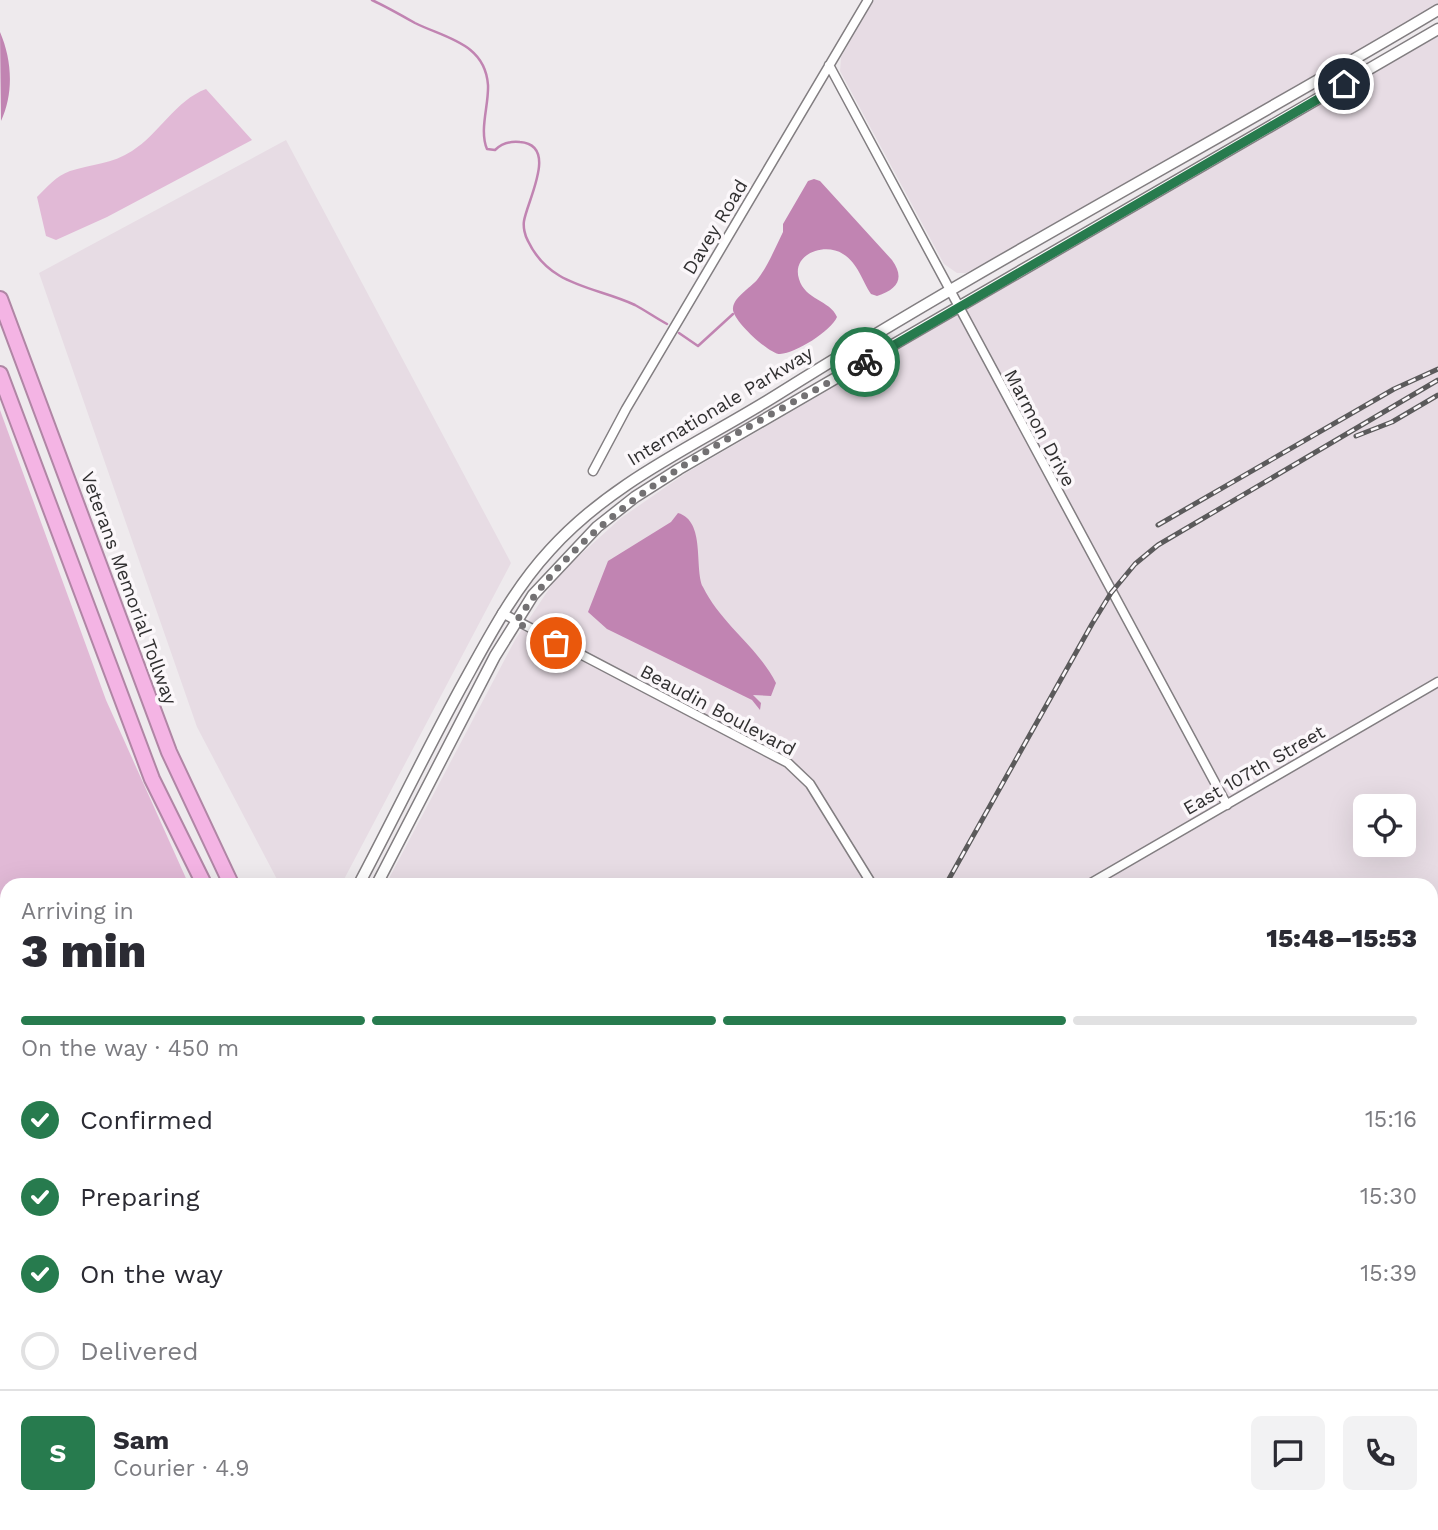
<!DOCTYPE html>
<meta charset="utf-8">
<style>
:root{--surface:#fff;--page:#f2f2f3;--text:#2b2b33;--muted:#7c7c81;--line:#e1e1e2;--accent:#277b4e}
body{margin:0;font-family:"Work Sans",sans-serif;background:var(--page);color:var(--text);height:100vh;display:flex;flex-direction:column;font-size:26px;white-space:nowrap}
*{box-sizing:border-box;margin:0}
p{font-size:23px;color:var(--muted)}
.icon{flex:none;width:38px;height:38px;fill:none;stroke:currentColor;stroke-width:2;stroke-linecap:round;stroke-linejoin:round}
.map{position:relative;flex:1;overflow:hidden}
.side{position:absolute;left:0px;top:878px;width:1438px;height:653px;display:flex;flex-direction:column;background:var(--surface);border-radius:21px 21px 0 0;box-shadow:0 7px 28px #0002}
.side>*{flex:none}
.tools{position:absolute;left:1353px;top:794px;display:grid;gap:14px}
.tools a{display:grid;place-items:center;width:63px;height:63px;border-radius:10px;background:var(--surface);box-shadow:0 7px 28px #0002;font-size:35px}
.pin{position:absolute;display:grid;place-items:center;width:60px;height:60px;color:#fff;margin:-30px;border:4px solid #fff;border-radius:50%;box-shadow:0 2px 7px #0007}
.courier{position:absolute;display:grid;place-items:center;width:70px;height:70px;margin:-35px;border:5px solid #277b4e;border-radius:50%;background:#fff;color:#222;box-shadow:0 2px 9px #0007}
.overview em{font-style:normal;font-weight:800}
.overview div{display:flex;flex-direction:column-reverse}
.overview{display:flex;align-items:center;justify-content:space-between;height:119px;padding:0 21px}
h1{font-size:46px;font-weight:800;line-height:52px}
.bar{display:grid;grid-template-columns:repeat(4,1fr);gap:10px 7px;align-content:center;height:84px;padding:0 21px}
.bar i{height:9px;border-radius:5px;background:var(--line)}
.bar .selected{background:var(--accent)}
.bar p{grid-column:span 4}
.line{display:flex;align-items:center;gap:18px;padding:0 21px;border-top:2px solid var(--line)}
.line div{flex:1}
.round{display:grid;place-items:center;flex:none;width:74px;height:74px;border-radius:10px;background:var(--page)}
ol{padding:0 21px;list-style:none}
li{display:flex;align-items:center;gap:21px;height:77px}
li p{margin-inline-start:auto}
li .icon{padding:7px;border-radius:50%;background:var(--accent);color:#fff;stroke-width:4}
li:last-child{color:var(--muted)}
li i{width:38px;height:38px;border:4px solid var(--line);border-radius:50%}
.map>svg:first-child{display:block}
.built{fill:#e7dce4;fill-rule:evenodd}
.green{fill:#e1b9d6}
.forest{fill:#cc8ebd}
.water{fill:#c184b2}
.lines{fill:none;stroke-linecap:round;stroke-linejoin:round}
.stream{stroke:#c184b2;stroke-width:2.5}
.minor-casing{stroke:#827e81;stroke-width:11}
.tertiary-casing{stroke:#827e81;stroke-width:13}
.motorway-casing{stroke:#b086a5;stroke-width:18}
.minor{stroke:#fff;stroke-width:8}
.tertiary{stroke:#fff;stroke-width:10}
.motorway{stroke:#f4b4e4;stroke-width:14}
.rail-casing{stroke:#5b5a5b;stroke-width:5}
.rail{stroke:#fbf7fa;stroke-width:2.5;stroke-dasharray:8;stroke-linecap:butt}
.done{stroke:#737173;stroke-width:7;stroke-dasharray:0 12.6}
.route{stroke:#277b4e;stroke-width:9}
.labels{text-anchor:middle;dominant-baseline:central;stroke-width:7;stroke-linejoin:round;paint-order:stroke}
.street-label{font-size:19px;fill:#313031;stroke:#fbf7fa}
</style>
<div class="map">
<svg width="1438" height="1530" viewBox="0 0 1438 1530">
<rect width="100%" height="100%" fill="#eeeaed"/>
<path class="built" d="M874,0H1438V5L1145,176L966,273H957L944,264L840,71L841,57Z
M1438,36V1530H798L808,1524H1432V886H385L515,640L559,574L621,518L686,473ZM1365,807H1404V845H1365Z
M286,140L511,563L341,885H280L197,727L39,273Z"/>
<path class="green" d="M206,89L252,140L107,217L56,240L46,236L37,197C47,187 56,176 70,171C92,164 112,164 132,151C159,134 176,100 206,89Z
M0,410L106,700L189,885L7,886V1524H166V1530H0Z
M206,1524H517L520,1530H207Z"/>
<path class="forest" d="M0,1082L7,1089V1289L0,1293Z
M7,1469V1524H37L34,1530H0V1472Z"/>
<path class="water" d="M0,32C12,60 14,93 1,121Z
M814,179L820,181L892,260C905,278 898,289 877,296L871,294C862,281 858,263 843,254C825,242 791,254 799,279C805,300 830,300 837,317C831,331 796,353 780,354C769,354 731,319 733,308C734,297 750,288 757,280C768,266 775,248 783,232V224L808,181Z
M678,513C706,521 694,568 703,587C721,624 758,647 776,683L771,696L753,695L761,703L760,710L752,700L607,629L588,612L608,561L671,522Z"/>
<g class="lines">
<path class="stream" d="M372,0C387,7 401,15 415,23C445,38 485,43 488,85C489,105 479,130 487,149L495,150C502,143 510,141 520,142C559,145 527,201 524,221C523,227 525,236 528,241C550,287 594,286 635,305C646,311 656,318 667,324
M679,333L698,346L733,314"/>
<defs>
<path id="minor" d="M829,65L1227,805
M593,471L626,409L868,0
M502,613L788,763L810,784L873,886
M1086,886L1438,682
M1258,1524L1262,1530"/>
<path id="tertiary" d="M358,886C394,818 427,749 464,682C490,635 514,589 550,550C614,479 701,443 780,393C995,258 1220,140 1438,10
M376,886L495,656L533,595L597,527L635,497L679,469L1438,29
M173,1524V1530
M188,1524V1530"/>
<path id="motorway" d="M0,299L169,752L232,886
M0,374L152,779L205,886
M546,1524L549,1530
M577,1524L580,1530"/>
</defs>
<use href="#minor" class="minor-casing"/>
<use href="#tertiary" class="tertiary-casing"/>
<use href="#motorway" class="motorway-casing"/>
<use href="#minor" class="minor"/>
<use href="#tertiary" class="tertiary"/>
<use href="#motorway" class="motorway"/>
<defs>
<path id="rail" d="M1356,436L1392,422L1438,395
M1158,525L1394,389L1438,369
M945,886L1092,624L1111,593L1135,564L1158,545L1438,380
M581,1530L584,1524"/>
</defs>
<use href="#rail" class="rail-casing"/>
<use href="#rail" class="rail"/>
</g>
<g class="lines">
<path class="done" d="M556,643L516,622C598,496 738,435 865,362"/>
<path class="route" d="M865,362L1344,84"/>
</g>
<g class="labels">
<g class="street-label">
<text transform="translate(715 227) rotate(-59)">Davey Road</text>
<text transform="translate(720 406) rotate(-31)">Internationale Parkway</text>
<text transform="translate(1040 428) rotate(62)">Marmon Drive</text>
<text transform="translate(129 588) rotate(70)">Veterans Memorial Tollway</text>
<text transform="translate(718 710) rotate(28)">Beaudin Boulevard</text>
<text transform="translate(1254 770) rotate(-30)">East 107th Street</text>
</g>
</g>
</svg>
<div class="tools">
<a><svg class="icon" aria-label="locate" viewBox="0 0 24 24"><circle cx="12" cy="12" r="6"/><path d="M12 2v4M12 18v4M2 12h4M18 12h4"/></svg></a>
</div>
<div class="pin" style="left:556px;top:643px;background:#ea580c"><svg class="icon" aria-label="bag" viewBox="0 0 24 24"><path d="M5 8h14l-1 12H6zM9 8a3 3 0 0 1 6 0"/></svg></div>
<div class="pin" style="left:1344px;top:84px;background:#1f2937"><svg class="icon" aria-label="home" viewBox="0 0 24 24"><path d="M3 11l9-7 9 7M6 9v11h12V9"/></svg></div>
<div class="courier" style="left:865px;top:362px"><svg class="icon" aria-label="bike" viewBox="0 0 24 24"><circle cx="6" cy="16" r="4"/><circle cx="18" cy="16" r="4"/><path d="M6 16l4-8h5l3 8M10 8l3 8H6M13 5h3"/></svg></div>
<section class="side">
<div class="overview"><div><h1>3 min</h1><p>Arriving in</p></div><em>15:48–15:53</em></div>
<div class="bar"><i class="selected"></i><i class="selected"></i><i class="selected"></i><i></i><p>On the way · 450 m</p></div>
<ol>
<li><svg class="icon" aria-label="check" viewBox="0 0 24 24"><path d="M5 12l5 5 9-10"/></svg>Confirmed<p>15:16</p></li>
<li><svg class="icon" aria-label="check" viewBox="0 0 24 24"><path d="M5 12l5 5 9-10"/></svg>Preparing<p>15:30</p></li>
<li><svg class="icon" aria-label="check" viewBox="0 0 24 24"><path d="M5 12l5 5 9-10"/></svg>On the way<p>15:39</p></li>
<li><i></i>Delivered</li>
</ol>
<div class="line" style="height:126px"><b class="round" style="background:var(--accent);color:#fff">S</b><div><b>Sam</b><p>Courier · 4.9</p></div><a class="round"><svg class="icon" aria-label="chat" viewBox="0 0 24 24"><path d="M4 5h16v11H9l-5 4z"/></svg></a><a class="round"><svg class="icon" aria-label="phone" viewBox="0 0 24 24"><path d="M5 4h4l2 5-3 2q2 4 5 5l2-3 5 2v4C11 20 4 13 5 4z"/></svg></a></div>
</section>
</div>
